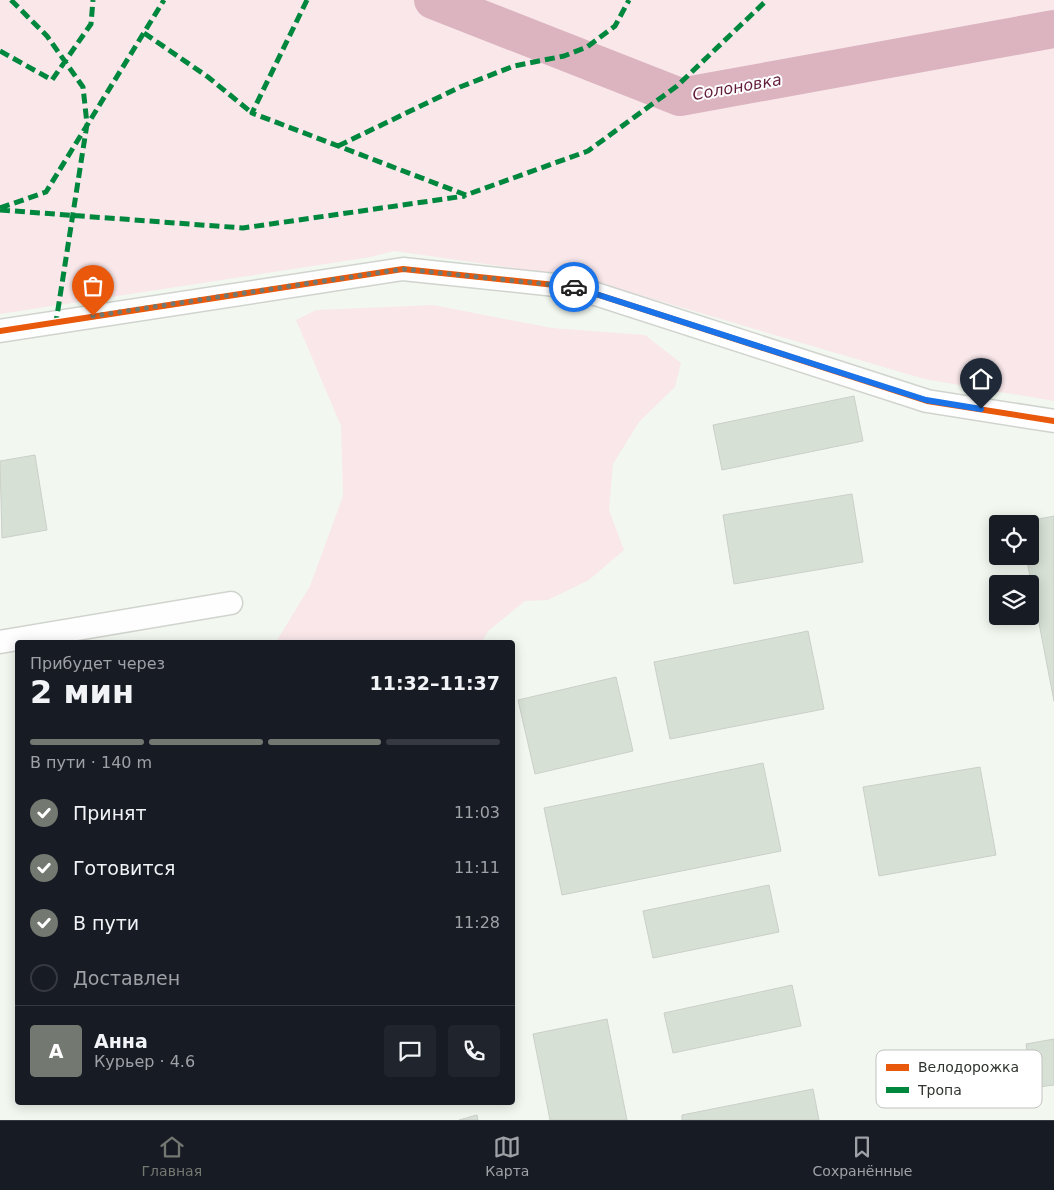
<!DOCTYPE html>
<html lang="ru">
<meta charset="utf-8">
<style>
:root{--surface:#171b24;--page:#20242c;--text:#f1f3f6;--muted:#9ea1a6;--line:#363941;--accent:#737871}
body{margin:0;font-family:"DejaVu Sans",sans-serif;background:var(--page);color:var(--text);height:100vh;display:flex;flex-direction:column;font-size:19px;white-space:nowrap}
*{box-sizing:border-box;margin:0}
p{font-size:16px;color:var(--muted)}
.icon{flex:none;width:28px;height:28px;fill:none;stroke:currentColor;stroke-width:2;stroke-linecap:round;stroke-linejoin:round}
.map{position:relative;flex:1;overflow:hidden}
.details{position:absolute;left:15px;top:640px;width:500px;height:465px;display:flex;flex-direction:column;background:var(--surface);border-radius:5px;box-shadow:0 2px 12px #0003}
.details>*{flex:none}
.controls{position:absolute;left:989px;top:515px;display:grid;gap:10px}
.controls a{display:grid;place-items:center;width:50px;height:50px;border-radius:5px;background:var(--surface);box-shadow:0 2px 12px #0003;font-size:25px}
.pin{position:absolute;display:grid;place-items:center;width:42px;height:42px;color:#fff;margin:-51px -21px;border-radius:50% 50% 50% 0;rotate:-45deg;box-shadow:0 0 5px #0007}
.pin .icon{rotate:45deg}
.courier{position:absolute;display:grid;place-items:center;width:50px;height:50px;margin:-25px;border:4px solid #1a73e8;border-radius:50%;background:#fff;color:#222;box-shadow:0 1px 6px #0007}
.head em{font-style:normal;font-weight:700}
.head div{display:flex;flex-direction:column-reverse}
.head{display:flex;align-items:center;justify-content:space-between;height:85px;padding:0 15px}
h1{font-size:32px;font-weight:700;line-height:38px}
.bar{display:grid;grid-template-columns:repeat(4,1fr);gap:8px 5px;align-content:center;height:60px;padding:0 15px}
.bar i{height:6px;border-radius:4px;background:var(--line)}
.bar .selected{background:var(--accent)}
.bar p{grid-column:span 4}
.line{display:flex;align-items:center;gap:12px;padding:0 15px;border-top:1px solid var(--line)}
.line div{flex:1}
.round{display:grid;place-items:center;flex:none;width:52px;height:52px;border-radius:5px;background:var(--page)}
ol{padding:0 15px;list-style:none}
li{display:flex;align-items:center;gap:15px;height:55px}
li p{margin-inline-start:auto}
li .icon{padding:5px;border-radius:50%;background:var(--accent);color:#fff;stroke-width:4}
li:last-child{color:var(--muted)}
li i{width:28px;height:28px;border:2px solid var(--line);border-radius:50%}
.tab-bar{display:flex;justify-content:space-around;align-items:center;height:70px;border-top:1px solid var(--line);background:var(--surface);font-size:14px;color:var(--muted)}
.tab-bar a{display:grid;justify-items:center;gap:2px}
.tab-bar .selected{color:var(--accent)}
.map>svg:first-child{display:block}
.green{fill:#f9e7ea}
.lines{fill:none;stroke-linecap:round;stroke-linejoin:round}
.river{stroke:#dbb4c0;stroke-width:38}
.building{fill:#d7e0d4;stroke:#cbcfc9}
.minor-casing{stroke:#d0d4ce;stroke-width:25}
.minor{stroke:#fdfefd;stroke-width:22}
.quiet{stroke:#00873e;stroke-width:5;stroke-dasharray:10 5;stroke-linecap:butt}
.cycleway-casing{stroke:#fff;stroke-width:9}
.cycleway{stroke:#e8590c;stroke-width:6}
.done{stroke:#737871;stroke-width:5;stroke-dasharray:0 9}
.route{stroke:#1a73e8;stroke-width:6}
.labels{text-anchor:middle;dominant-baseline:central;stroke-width:4;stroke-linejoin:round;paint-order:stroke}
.water-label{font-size:16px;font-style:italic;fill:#631e3c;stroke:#fff}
.key{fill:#fff;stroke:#c1c2c0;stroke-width:1}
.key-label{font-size:14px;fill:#2f332d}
</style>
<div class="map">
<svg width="1054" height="1120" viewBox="0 0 1054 1120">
<rect width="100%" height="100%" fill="#f2f8f0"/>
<path class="green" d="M0,0H1054V401L924,379L578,277L394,251L371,257L0,314Z
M433,305L552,328L645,335L681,363L675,387L639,422L613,464L609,510L624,550L589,580L548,600L525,601L488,631L482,642H276L310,586L343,496L341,426L296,320L316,310Z"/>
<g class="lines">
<path class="river" d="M433,0L680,97L1054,29"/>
</g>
<path class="building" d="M854,396L863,441L722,470L713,425Z
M35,455L47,530L2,538L0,461Z
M852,494L863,562L734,584L723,515Z
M1054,516V701L1026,556H1030V524L1019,523Z
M808,631L824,709L670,739L654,662Z
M616,677L633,751L535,774L518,700Z
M763,763L781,851L562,895L544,808Z
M980,767L996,855L879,876L863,787Z
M769,885L779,932L653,958L643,911Z
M792,985L801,1026L673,1053L664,1013Z
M607,1019L627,1120H550L533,1034Z
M1054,1039V1085L1032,1088L1026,1044Z
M813,1089L819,1120H682V1115Z
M477,1115L478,1120H459Z"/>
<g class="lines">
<defs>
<path id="minor" d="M0,331L403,269L574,287L927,401L1054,421
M0,642L231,603"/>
</defs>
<use href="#minor" class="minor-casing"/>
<use href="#minor" class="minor"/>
<path class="quiet" d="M11,0L47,36L83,87L87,124L56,322
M307,0L252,113L466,195L588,151L677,86L767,0
M144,33L208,77L252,113
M0,51L52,80L91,24L93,0
M338,146L460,87L514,66L564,56L587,47L615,26L629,0
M0,208L46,192L164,0
M0,210L243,228L465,196"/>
<defs>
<path id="cycleway" d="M0,331L403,269L574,287L927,401L1054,421"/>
</defs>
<use href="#cycleway" class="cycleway-casing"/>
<use href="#cycleway" class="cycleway"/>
</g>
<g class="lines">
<path class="done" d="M93,316L403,269L574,287"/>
<path class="route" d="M574,287L926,400L981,409"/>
</g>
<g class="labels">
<g class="water-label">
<text transform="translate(737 87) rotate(-10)">Солоновка</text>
</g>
</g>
<rect x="876" y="1050" width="166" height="58" rx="8" class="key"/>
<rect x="886" y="1064" width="23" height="7" fill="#e8590c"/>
<rect x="886" y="1087" width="23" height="6" fill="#00873e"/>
<g class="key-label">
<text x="918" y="1072">Велодорожка</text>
<text x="918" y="1095">Тропа</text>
</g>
</svg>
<div class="controls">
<a><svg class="icon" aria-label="locate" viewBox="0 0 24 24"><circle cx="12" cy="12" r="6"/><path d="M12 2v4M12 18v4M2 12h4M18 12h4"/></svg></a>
<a><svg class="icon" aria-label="layers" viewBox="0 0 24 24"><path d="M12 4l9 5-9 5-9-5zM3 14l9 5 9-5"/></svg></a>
</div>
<div class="pin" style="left:93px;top:316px;background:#ea580c"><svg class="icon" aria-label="bag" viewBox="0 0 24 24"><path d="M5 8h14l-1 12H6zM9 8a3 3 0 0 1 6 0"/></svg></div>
<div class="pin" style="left:981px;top:409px;background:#1f2937"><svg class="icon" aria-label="home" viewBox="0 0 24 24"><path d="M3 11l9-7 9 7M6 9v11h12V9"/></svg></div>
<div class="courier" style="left:574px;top:287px"><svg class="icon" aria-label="car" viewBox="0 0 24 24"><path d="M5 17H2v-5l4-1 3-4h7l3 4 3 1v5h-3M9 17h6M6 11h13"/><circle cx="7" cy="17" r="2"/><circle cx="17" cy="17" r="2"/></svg></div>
<section class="details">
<div class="head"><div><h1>2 мин</h1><p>Прибудет через</p></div><em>11:32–11:37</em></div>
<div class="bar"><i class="selected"></i><i class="selected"></i><i class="selected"></i><i></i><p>В пути · 140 m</p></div>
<ol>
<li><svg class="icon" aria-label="check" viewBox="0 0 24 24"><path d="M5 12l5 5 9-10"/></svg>Принят<p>11:03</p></li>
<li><svg class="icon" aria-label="check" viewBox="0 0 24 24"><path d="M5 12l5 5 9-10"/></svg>Готовится<p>11:11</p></li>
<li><svg class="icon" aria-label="check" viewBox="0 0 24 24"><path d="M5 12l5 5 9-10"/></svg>В пути<p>11:28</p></li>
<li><i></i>Доставлен</li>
</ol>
<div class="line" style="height:90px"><b class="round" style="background:var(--accent);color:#fff">А</b><div><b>Анна</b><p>Курьер · 4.6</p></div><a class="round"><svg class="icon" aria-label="chat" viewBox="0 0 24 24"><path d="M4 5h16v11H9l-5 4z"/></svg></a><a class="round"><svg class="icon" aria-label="phone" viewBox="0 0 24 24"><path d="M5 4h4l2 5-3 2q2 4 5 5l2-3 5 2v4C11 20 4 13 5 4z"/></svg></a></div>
</section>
</div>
<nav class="tab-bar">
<a class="selected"><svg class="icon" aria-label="home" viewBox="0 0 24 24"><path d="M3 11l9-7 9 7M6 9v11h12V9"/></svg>Главная</a>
<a><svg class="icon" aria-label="map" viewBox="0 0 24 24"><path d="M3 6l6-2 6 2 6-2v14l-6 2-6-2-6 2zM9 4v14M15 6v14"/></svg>Карта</a>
<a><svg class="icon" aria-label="saved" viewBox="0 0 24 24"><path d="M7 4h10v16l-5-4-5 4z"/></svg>Сохранённые</a>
</nav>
